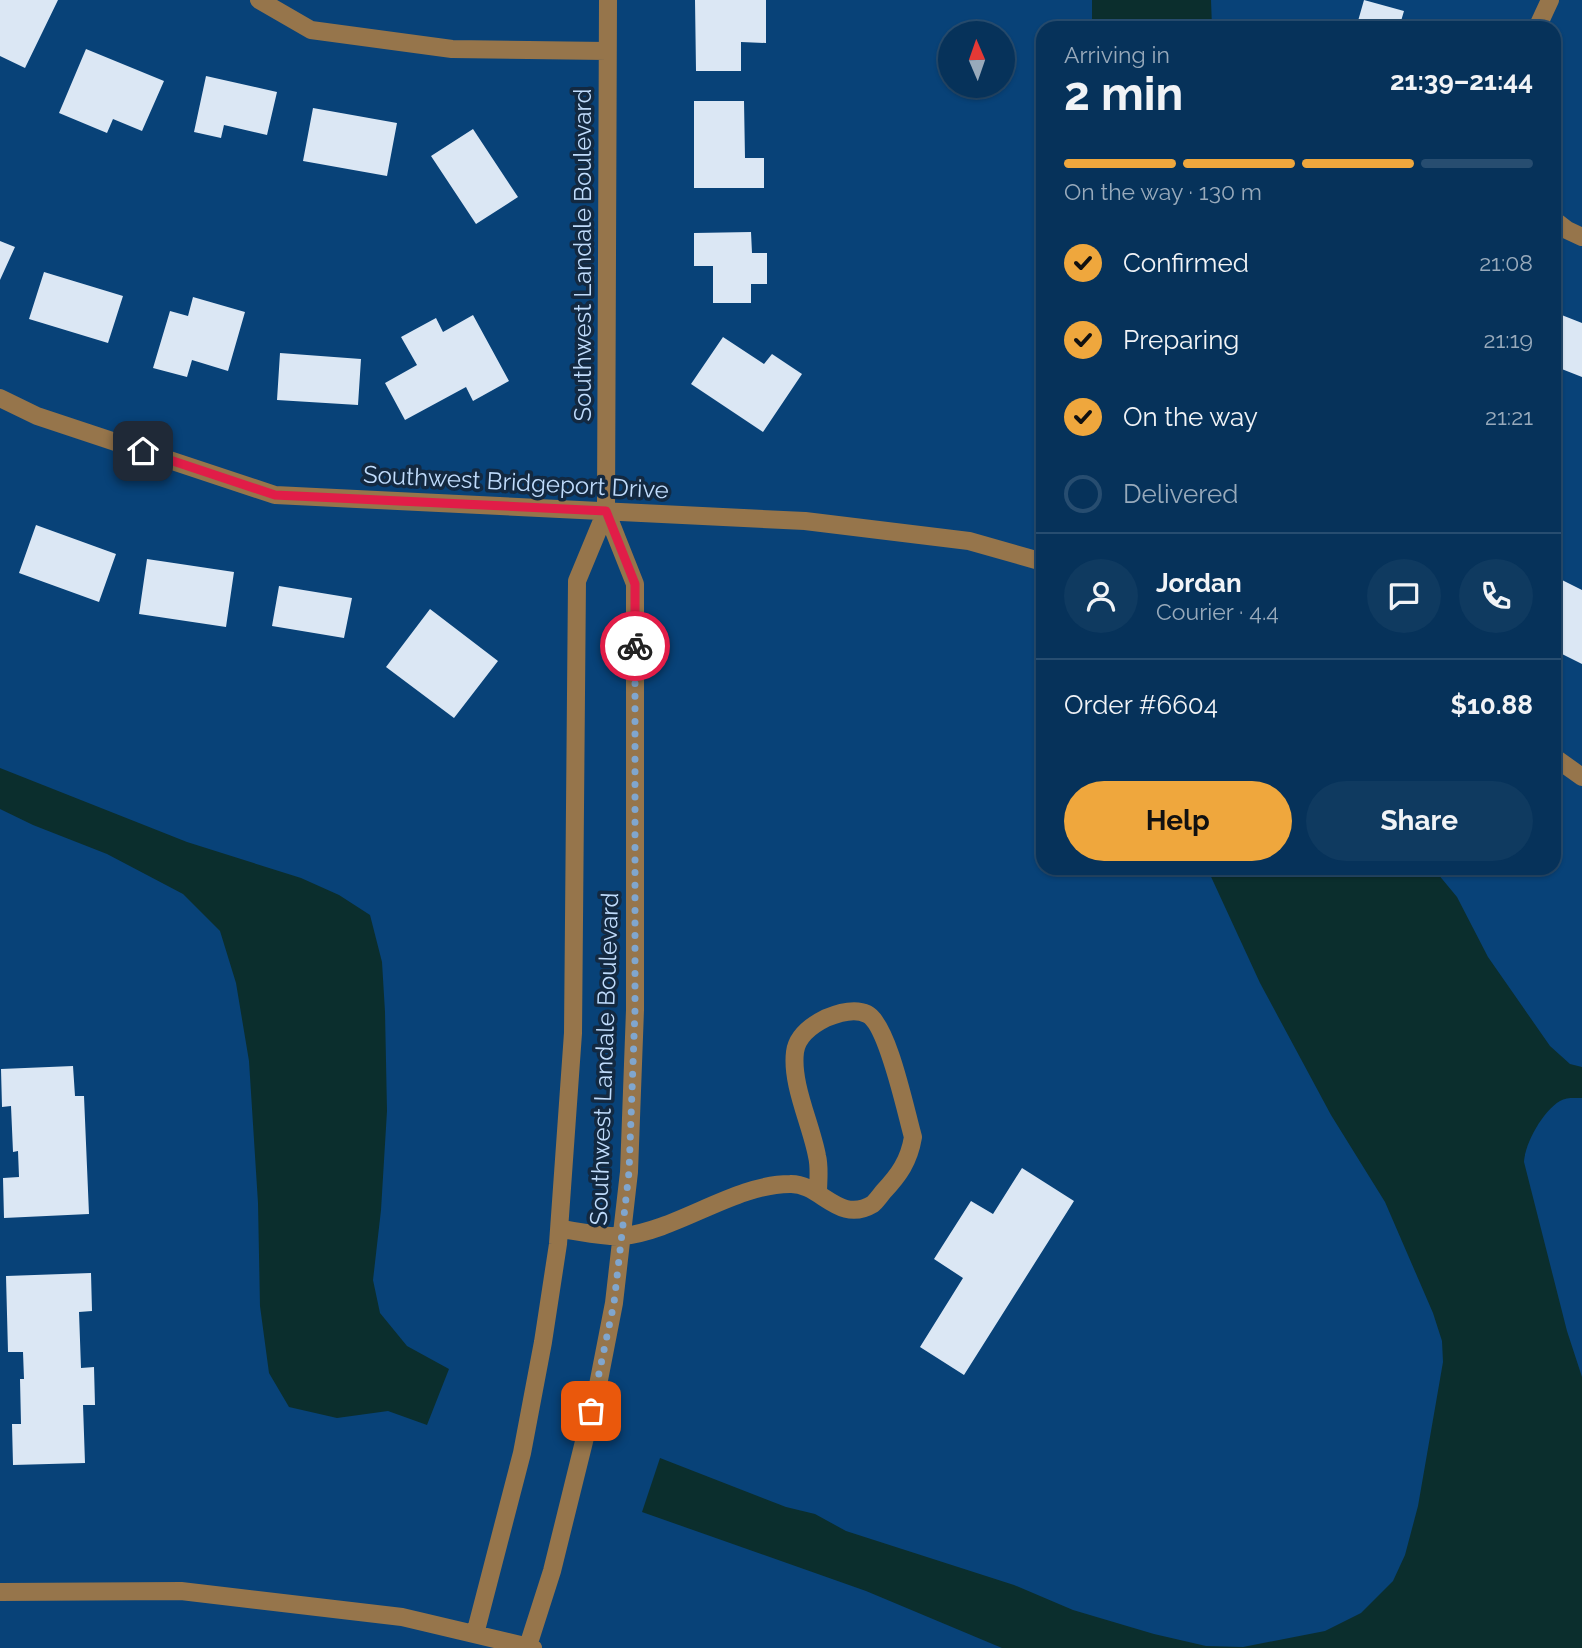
<!DOCTYPE html>
<meta charset="utf-8">
<style>
:root{--surface:#06325a;--page:#0f3a60;--text:#f1f3f6;--muted:#98aabb;--line:#274d70;--accent:#efa73d}
body{margin:0;font-family:Raleway,sans-serif;background:var(--page);color:var(--text);height:100vh;display:flex;flex-direction:column;font-size:26px;white-space:nowrap}
*{box-sizing:border-box;margin:0}
p{font-size:23px;color:var(--muted)}
.icon{flex:none;width:38px;height:38px;fill:none;stroke:currentColor;stroke-width:2;stroke-linecap:round;stroke-linejoin:round}
.map{position:relative;flex:1;overflow:hidden}
.side{position:absolute;left:1036px;top:21px;width:525px;height:854px;display:flex;flex-direction:column;background:var(--surface);border-radius:21px;box-shadow:0 2px 5px #0004,0 0 0 2px var(--line)}
.side>*{flex:none}
.needle{width:46px;rotate:358deg}
.buttons{position:absolute;left:938px;top:21px;display:grid;gap:14px}
.buttons a{display:grid;place-items:center;width:77px;height:77px;border-radius:50%;background:var(--surface);box-shadow:0 2px 5px #0004,0 0 0 2px var(--line);font-size:35px}
.pin{position:absolute;display:grid;place-items:center;width:60px;height:60px;color:#fff;margin:-30px;border-radius:14px;box-shadow:0 4px 10px #0006}
.courier{position:absolute;display:grid;place-items:center;width:70px;height:70px;margin:-35px;border:5px solid #e11d48;border-radius:50%;background:#fff;color:#222;box-shadow:0 2px 9px #0007}
.summary em{font-style:normal;font-weight:700}
.summary div{display:flex;flex-direction:column-reverse}
.summary{display:flex;align-items:center;justify-content:space-between;height:119px;padding:0 28px}
h1{font-size:46px;font-weight:700;line-height:52px}
.bar{display:grid;grid-template-columns:repeat(4,1fr);gap:10px 7px;align-content:center;height:84px;padding:0 28px}
.bar i{height:9px;border-radius:5px;background:var(--line)}
.bar .active{background:var(--accent)}
.bar p{grid-column:span 4}
.line{display:flex;align-items:center;gap:18px;padding:0 28px;border-top:2px solid var(--line)}
.line div{flex:1}
.round{display:grid;place-items:center;flex:none;width:74px;height:74px;border-radius:37px;background:var(--page)}
ol{padding:0 28px;list-style:none}
li{display:flex;align-items:center;gap:21px;height:77px}
li p{margin-inline-start:auto}
li .icon{padding:7px;border-radius:50%;background:var(--accent);color:#111;stroke-width:4}
li:last-child{color:var(--muted)}
li i{width:38px;height:38px;border:4px solid var(--line);border-radius:50%}
.primary-button{display:flex;gap:14px;margin-top:auto;padding:14px 28px}
.primary-button a{flex:1;height:80px;border-radius:42px;background:var(--accent);color:#111;font-size:28px;font-weight:700;line-height:80px;text-align:center}
.primary-button a+a{background:var(--page);color:var(--text)}
.map>svg:first-child{display:block}
.water{fill:#0b2e2d}
.building{fill:#dbe7f4}
.lines{fill:none;stroke-linecap:round;stroke-linejoin:round}
.minor{stroke:#96754b;stroke-width:18}
.done{stroke:#80a6ce;stroke-width:7;stroke-dasharray:0 12.6}
.route{stroke:#e11d48;stroke-width:9}
.labels{text-anchor:middle;dominant-baseline:central;stroke-width:7;stroke-linejoin:round;paint-order:stroke}
.street-label{font-size:24px;fill:#c0dcfc;stroke:#132941}
</style>
<div class="map">
<svg width="1582" height="1648" viewBox="0 0 1582 1648">
<rect width="100%" height="100%" fill="#084278"/>
<path class="water" d="M1092,0H1211L1212,28H1092Z
M0,768L187,842L301,878L339,895L370,915L382,962L385,1012L387,1111L381,1210L373,1280L380,1313L407,1346L449,1369L427,1425L388,1411L337,1418L289,1407L269,1373L260,1306L258,1203L249,1061L236,983L220,931L183,894L107,854L33,825L0,809Z
M1207,868H1433L1457,897L1488,957L1550,1046L1570,1064L1582,1067V1098C1575,1098 1566,1097 1560,1101C1543,1111 1525,1143 1524,1162L1567,1331L1582,1377V1648H1002L866,1591L642,1512L660,1458L786,1507L815,1514L846,1531L1014,1585L1073,1610L1154,1634L1206,1646L1243,1647L1325,1631L1361,1613L1393,1581L1405,1555L1418,1506L1443,1362L1442,1341L1433,1313L1385,1202L1331,1115L1260,983Z"/>
<path class="building" d="M0,0H58L25,68L0,56Z
M695,0H766V43L741,42V71H696Z
M1364,0L1404,11L1399,28H1356Z
M86,49L164,81L142,131L113,119L107,133L59,113Z
M206,76L277,92L267,135L224,125L221,138L194,132Z
M694,101H744L745,158H764V188H694Z
M313,108L397,123L387,176L303,161Z
M473,129L518,197L476,224L431,156Z
M751,232L752,253H767V284H751V303H713V266H694V233Z
M0,241L15,247L0,280Z
M44,272L123,296L108,343L29,319Z
M193,297L245,312L228,371L192,360L187,377L153,368L170,311L188,316Z
M1554,312L1582,323V377L1554,366Z
M473,315L509,381L473,401L466,387L405,420L385,383L417,365L401,337L436,318L443,332Z
M723,337L764,364L772,354L802,374L763,432L691,384Z
M280,353L361,359L358,405L277,400Z
M36,525L116,554L99,602L19,573Z
M147,559L234,572L226,627L139,614Z
M1554,576L1582,590V664L1554,650Z
M279,586L352,598L344,638L272,626Z
M430,609L498,661L454,718L386,667Z
M73,1066L75,1096H84L89,1214L4,1218L3,1178L19,1177L18,1151L13,1152L11,1106L2,1107L1,1069Z
M1022,1168L1074,1201L964,1375L920,1347L963,1278L934,1259L971,1201L993,1214Z
M91,1273L92,1311L79,1312L81,1368L94,1367L95,1405H83L85,1463L13,1465L12,1424H21L20,1379H24L23,1352H8L6,1276Z"/>
<g class="lines">
<path class="minor" d="M259,0L311,30L452,49L607,51
M1537,28L1550,0
M1554,220L1567,230L1582,237
M0,398L37,416L275,495L805,521L969,541L1043,562
M1554,757L1582,777
M560,1229C578,1231 605,1238 623,1236C678,1230 735,1184 790,1184C821,1183 838,1225 873,1204C876,1201 880,1196 883,1192C899,1175 909,1161 913,1137C906,1113 888,1024 867,1014C855,1008 838,1013 826,1018C812,1025 797,1036 795,1052C791,1084 811,1124 817,1156C820,1168 818,1181 818,1193
M0,1592L181,1591L402,1617L533,1648
M475,1634L522,1453L543,1342L558,1244L573,1033L577,581L606,511
M528,1646L552,1571L598,1385L614,1303L629,1172L635,1010V584L606,511L608,0"/>
</g>
<g class="lines">
<path class="done" d="M591,1411L614,1303L629,1172L635,1010V646"/>
<path class="route" d="M143,451L275,495L606,511L635,584V646"/>
</g>
<g class="labels">
<g class="street-label">
<text transform="translate(582 255) rotate(-90)">Southwest Landale Boulevard</text>
<text transform="translate(516 482) rotate(3)">Southwest Bridgeport Drive</text>
<text transform="translate(604 1059) rotate(-88)">Southwest Landale Boulevard</text>
</g>
</g>
</svg>
<div class="buttons">
<a><svg class="needle" viewBox="-14 -14 28 28"><path d="M0-13l5 13h-10z" fill="#e53935"/><path d="M0 13l5-13h-10z" fill="#98aabb"/></svg></a>
</div>
<div class="pin" style="left:591px;top:1411px;background:#ea580c"><svg class="icon" aria-label="bag" viewBox="0 0 24 24"><path d="M5 8h14l-1 12H6zM9 8a3 3 0 0 1 6 0"/></svg></div>
<div class="pin" style="left:143px;top:451px;background:#1f2937"><svg class="icon" aria-label="home" viewBox="0 0 24 24"><path d="M3 11l9-7 9 7M6 9v11h12V9"/></svg></div>
<div class="courier" style="left:635px;top:646px"><svg class="icon" aria-label="bike" viewBox="0 0 24 24"><circle cx="6" cy="16" r="4"/><circle cx="18" cy="16" r="4"/><path d="M6 16l4-8h5l3 8M10 8l3 8H6M13 5h3"/></svg></div>
<section class="side">
<div class="summary"><div><h1>2 min</h1><p>Arriving in</p></div><em>21:39–21:44</em></div>
<div class="bar"><i class="active"></i><i class="active"></i><i class="active"></i><i></i><p>On the way · 130 m</p></div>
<ol>
<li><svg class="icon" aria-label="check" viewBox="0 0 24 24"><path d="M5 12l5 5 9-10"/></svg>Confirmed<p>21:08</p></li>
<li><svg class="icon" aria-label="check" viewBox="0 0 24 24"><path d="M5 12l5 5 9-10"/></svg>Preparing<p>21:19</p></li>
<li><svg class="icon" aria-label="check" viewBox="0 0 24 24"><path d="M5 12l5 5 9-10"/></svg>On the way<p>21:21</p></li>
<li><i></i>Delivered</li>
</ol>
<div class="line" style="height:126px"><a class="round"><svg class="icon" aria-label="person" viewBox="0 0 24 24"><circle cx="12" cy="8" r="4"/><path d="M4 21q1-7 8-7t8 7"/></svg></a><div><b>Jordan</b><p>Courier · 4.4</p></div><a class="round"><svg class="icon" aria-label="chat" viewBox="0 0 24 24"><path d="M4 5h16v11H9l-5 4z"/></svg></a><a class="round"><svg class="icon" aria-label="phone" viewBox="0 0 24 24"><path d="M5 4h4l2 5-3 2q2 4 5 5l2-3 5 2v4C11 20 4 13 5 4z"/></svg></a></div>
<div class="line" style="height:91px"><div>Order #6604</div><b>$10.88</b></div>
<div class="primary-button"><a>Help</a><a>Share</a></div>
</section>
</div>
